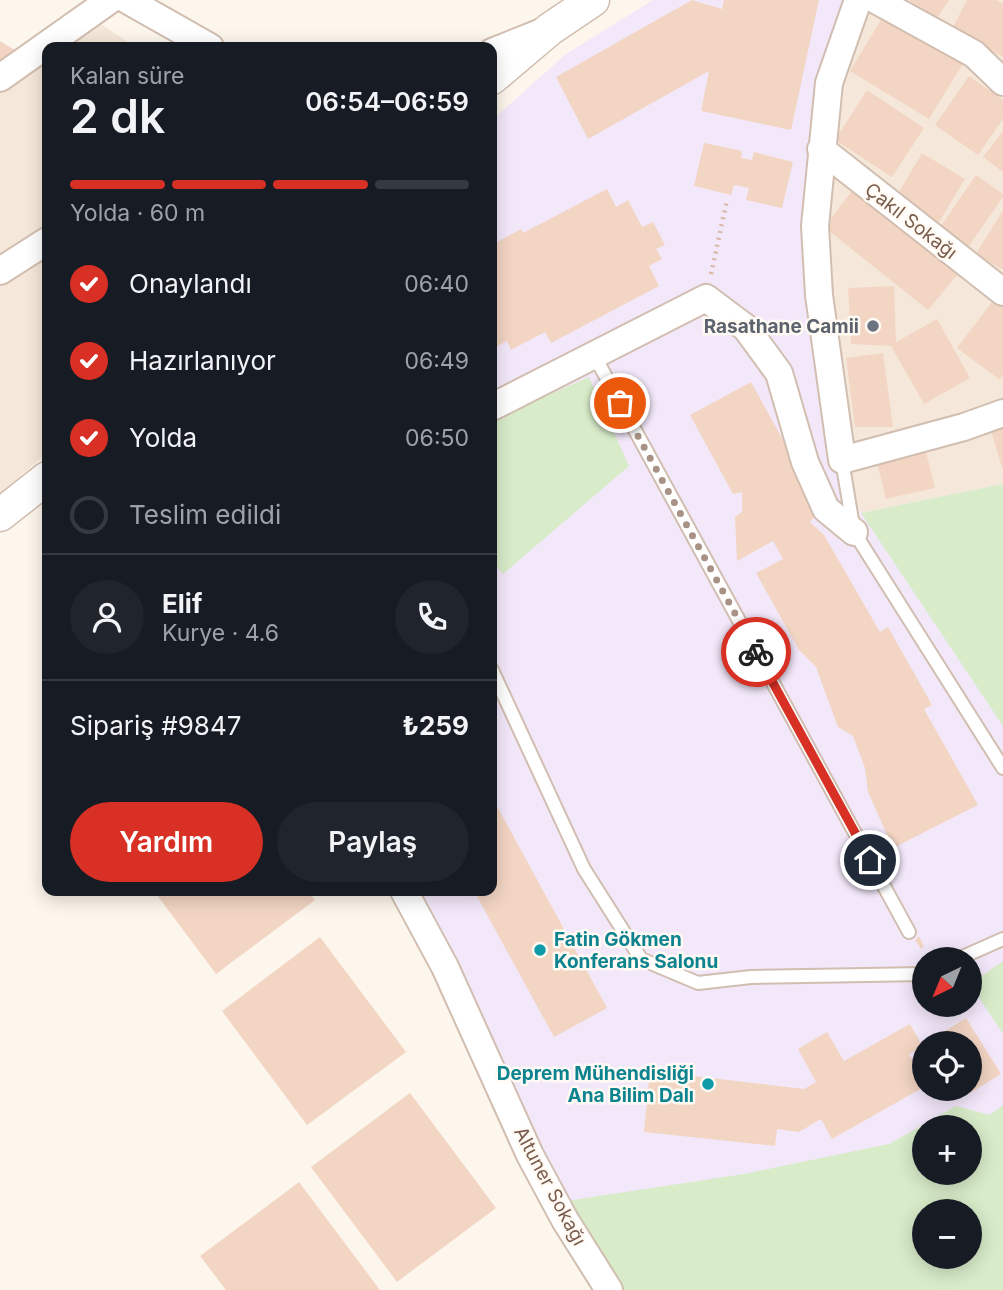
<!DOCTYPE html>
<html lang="tr">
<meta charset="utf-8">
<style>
:root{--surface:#171b24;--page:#20242c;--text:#f1f3f6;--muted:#9ea1a6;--line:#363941;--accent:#d93025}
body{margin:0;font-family:Inter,sans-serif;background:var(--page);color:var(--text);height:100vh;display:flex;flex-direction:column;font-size:26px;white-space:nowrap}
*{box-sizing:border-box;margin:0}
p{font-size:23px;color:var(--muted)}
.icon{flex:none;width:38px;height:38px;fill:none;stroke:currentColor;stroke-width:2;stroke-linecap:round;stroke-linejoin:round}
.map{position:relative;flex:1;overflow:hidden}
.drawer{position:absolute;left:42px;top:42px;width:455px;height:854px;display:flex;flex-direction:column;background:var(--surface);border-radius:14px;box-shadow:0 4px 18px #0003}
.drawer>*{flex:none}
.needle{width:46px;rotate:223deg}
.buttons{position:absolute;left:912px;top:947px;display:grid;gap:14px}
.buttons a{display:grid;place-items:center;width:70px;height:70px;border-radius:50%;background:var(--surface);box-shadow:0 4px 18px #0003;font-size:35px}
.pin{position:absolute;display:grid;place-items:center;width:60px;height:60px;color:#fff;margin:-30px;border:4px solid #fff;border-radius:50%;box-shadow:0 2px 7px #0007}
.courier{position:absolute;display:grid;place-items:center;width:70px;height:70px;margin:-35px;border:5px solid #d93025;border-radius:50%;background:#fff;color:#222;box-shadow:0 2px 9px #0007}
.headline em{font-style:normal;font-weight:600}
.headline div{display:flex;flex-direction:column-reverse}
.headline{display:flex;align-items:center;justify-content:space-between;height:119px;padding:0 28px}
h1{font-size:46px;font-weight:600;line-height:52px}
.bar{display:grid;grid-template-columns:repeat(4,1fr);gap:10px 7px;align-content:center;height:84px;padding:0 28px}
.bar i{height:9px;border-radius:5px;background:var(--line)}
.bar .selected{background:var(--accent)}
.bar p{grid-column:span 4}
.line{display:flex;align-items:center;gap:18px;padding:0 28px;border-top:2px solid var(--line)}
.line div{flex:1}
.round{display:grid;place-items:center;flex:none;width:74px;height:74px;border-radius:37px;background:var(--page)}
ol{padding:0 28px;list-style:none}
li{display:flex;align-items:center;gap:21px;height:77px}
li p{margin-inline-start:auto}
li .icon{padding:7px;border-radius:50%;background:var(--accent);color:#fff;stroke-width:4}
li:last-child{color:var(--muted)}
li i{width:38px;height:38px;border:4px solid var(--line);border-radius:50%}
.cta{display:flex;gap:14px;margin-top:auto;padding:14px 28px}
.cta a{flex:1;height:80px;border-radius:42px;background:var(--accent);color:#fff;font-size:28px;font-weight:600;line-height:80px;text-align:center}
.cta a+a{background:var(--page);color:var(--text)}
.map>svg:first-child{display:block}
.residential{fill:#f5e8da}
.education{fill:#f3e8fa;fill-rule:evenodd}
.green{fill:#d8ecc9;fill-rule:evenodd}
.building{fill:#f3d5c3}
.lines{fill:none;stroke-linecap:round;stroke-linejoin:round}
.service-casing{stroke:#d1beb0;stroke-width:16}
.minor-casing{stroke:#d1beb0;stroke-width:30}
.tertiary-casing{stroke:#d1beb0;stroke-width:35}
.path{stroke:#d9b8a5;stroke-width:4.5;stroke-dasharray:2 5;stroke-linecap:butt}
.service{stroke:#fff;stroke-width:12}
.minor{stroke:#fff;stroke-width:26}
.tertiary{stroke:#fff;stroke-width:32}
.done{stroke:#a89285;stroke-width:7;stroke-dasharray:0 12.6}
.route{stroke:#d93025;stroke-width:9}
.worship-dot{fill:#6b7280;stroke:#fffaf3;stroke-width:2.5}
.culture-dot{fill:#0f9aa8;stroke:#fffaf3;stroke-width:2.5}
.labels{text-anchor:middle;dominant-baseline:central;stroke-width:5;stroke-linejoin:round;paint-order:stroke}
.street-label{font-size:19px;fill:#7a5c4d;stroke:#fffaf3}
.worship-label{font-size:19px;font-weight:bold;fill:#5b616d;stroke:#fffaf3;text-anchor:end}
.culture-label{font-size:19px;font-weight:bold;fill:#0d838f;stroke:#fffaf3;text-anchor:start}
</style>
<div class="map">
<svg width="1003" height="1290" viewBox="0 0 1003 1290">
<rect width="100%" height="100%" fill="#fdf6ec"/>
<path class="residential" d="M863,0H1003V484L861,513L839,473L803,249Z
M79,9L135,47H47V452L0,495V65Z"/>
<path class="education" d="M653,0H863L803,248L839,473L861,513L1003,484V1290L566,1201L416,891H492V120L566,54ZM924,959H970V1004H924ZM924,1043H970V1088H924ZM924,1127H970V1172H924ZM924,1211H970V1256H924Z"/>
<path class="green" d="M589,377L629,466L503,574L492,561V420Z
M1003,484V726L861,513Z
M1003,961V1034L970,984Z
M1003,1105V1290H620L566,1201L744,1174L889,1144L956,1106L990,1115ZM924,1127H970V1172H924ZM924,1211H970V1256H924Z"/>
<path class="building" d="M692,0L722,9L724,0H819L791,130L701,111L709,71L588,139L556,77Z
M909,0H949L937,18Z
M967,0H996L1003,4V57L952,29Z
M885,13L964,62L929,119L850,71Z
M0,41L18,52L0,65Z
M969,76L1003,100V119L978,155L935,125Z
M867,90L924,128L892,177L835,140Z
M1003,131V172L983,157Z
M704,143L742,151L741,158L752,160L754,152L793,162L782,208L746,200L749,188L734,185L731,195L694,186Z
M922,153L965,179L939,222L896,197Z
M976,175L1003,194V197L969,246L941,226Z
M855,187L962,269L928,310L824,227Z
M607,189L616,207L628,200L642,227L653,222L665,245L656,249L662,259L649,266L659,286L551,343L545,332L511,350L507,341L492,349V245L521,229L523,233Z
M1003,210V270L976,254Z
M894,286L896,342L937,319L970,378L924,404L891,346L851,344L848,288Z
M995,298L1003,304V375L1000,380L957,348Z
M883,353L893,427H855L846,358Z
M751,382L804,478L816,515L810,522L824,535L880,632L888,627L932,705L924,709L978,805L893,848L868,792L865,768L853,736L838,727L816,667L799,650L756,573L783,559L773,541L737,561L735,517L742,512V492L733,494L690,415Z
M1003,423V468H1002L990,427Z
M926,452L935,488L886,499L877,463Z
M498,808L607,1008L554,1037L474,891H492V811Z
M154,891H308L315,900L216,974Z
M919,936L924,946L921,949L915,940Z
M320,937L406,1052L307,1125L222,1011Z
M966,1018L1001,1074L967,1095L962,1088H970V1043H933L931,1040Z
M910,1024L923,1047L909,1054L924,1080V1087L832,1139L821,1119L799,1132L777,1129L775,1146L644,1132L650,1071L804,1089L816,1082L798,1049L827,1032L844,1061Z
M410,1093L496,1208L397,1282L311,1167Z
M299,1182L380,1290H226L200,1256Z"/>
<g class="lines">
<defs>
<path id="service" d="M594,355L909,932
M842,460L854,532L1003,768
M492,670L584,869L641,959L698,983L751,977L924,974
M958,959L1003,939"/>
<path id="minor" d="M127,0L210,47
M858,0L829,83L815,226L819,295L842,460L964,427L1003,413
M876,0L974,54L1003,82
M492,52L542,32
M0,78L110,0
M821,149L1003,292
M0,271L47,241
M492,407L706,298L746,328L779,373L805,462L826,509L854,532
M404,891L445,967L530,1155L565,1220L609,1290"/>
<path id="tertiary" d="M492,78L550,29L593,0
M0,515L47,478"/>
</defs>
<use href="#service" class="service-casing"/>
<use href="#minor" class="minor-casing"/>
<use href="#tertiary" class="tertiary-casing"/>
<path class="path" d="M711,274L727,200"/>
<use href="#service" class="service"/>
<use href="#minor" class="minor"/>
<use href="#tertiary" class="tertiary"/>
</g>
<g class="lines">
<path class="done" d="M620,403L756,652"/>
<path class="route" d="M756,652L870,860"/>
</g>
<circle class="worship-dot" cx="873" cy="326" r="7"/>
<g class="culture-dot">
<circle cx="540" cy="950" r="7"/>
<circle cx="708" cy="1084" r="7"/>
</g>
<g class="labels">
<g class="street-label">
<text transform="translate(911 221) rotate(38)">Çakıl Sokağı</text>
<text transform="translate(550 1186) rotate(62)">Altuner Sokağı</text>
</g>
<g class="worship-label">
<text x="859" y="326">Rasathane Camii</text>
</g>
<g class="culture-label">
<text x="554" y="939">Fatin Gökmen<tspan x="554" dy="22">Konferans Salonu</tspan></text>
<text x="694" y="1073" text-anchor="end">Deprem Mühendisliği<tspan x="694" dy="22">Ana Bilim Dalı</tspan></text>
</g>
</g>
</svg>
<div class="buttons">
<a><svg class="needle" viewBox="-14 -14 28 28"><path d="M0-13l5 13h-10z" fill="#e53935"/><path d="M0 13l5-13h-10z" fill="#9ea1a6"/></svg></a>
<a><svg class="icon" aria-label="locate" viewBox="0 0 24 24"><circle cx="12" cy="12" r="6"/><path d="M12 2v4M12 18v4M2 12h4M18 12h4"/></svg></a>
<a>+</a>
<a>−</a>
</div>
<div class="pin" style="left:620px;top:403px;background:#ea580c"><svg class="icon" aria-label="bag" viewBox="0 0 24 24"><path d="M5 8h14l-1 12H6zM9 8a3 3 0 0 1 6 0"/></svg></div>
<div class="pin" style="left:870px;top:860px;background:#1f2937"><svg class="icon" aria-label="home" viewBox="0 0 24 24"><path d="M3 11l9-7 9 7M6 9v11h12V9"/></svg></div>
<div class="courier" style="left:756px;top:652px"><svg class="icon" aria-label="bike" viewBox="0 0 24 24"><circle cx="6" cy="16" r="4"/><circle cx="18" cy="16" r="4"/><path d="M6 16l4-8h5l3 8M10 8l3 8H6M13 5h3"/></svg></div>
<section class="drawer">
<div class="headline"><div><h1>2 dk</h1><p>Kalan süre</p></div><em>06:54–06:59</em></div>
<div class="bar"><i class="selected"></i><i class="selected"></i><i class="selected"></i><i></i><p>Yolda · 60 m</p></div>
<ol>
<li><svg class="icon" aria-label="check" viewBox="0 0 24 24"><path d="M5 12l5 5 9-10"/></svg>Onaylandı<p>06:40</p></li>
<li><svg class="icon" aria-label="check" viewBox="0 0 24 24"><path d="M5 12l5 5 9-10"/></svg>Hazırlanıyor<p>06:49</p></li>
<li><svg class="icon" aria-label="check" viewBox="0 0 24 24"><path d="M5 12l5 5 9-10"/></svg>Yolda<p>06:50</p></li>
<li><i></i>Teslim edildi</li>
</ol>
<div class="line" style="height:126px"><a class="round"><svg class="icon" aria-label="person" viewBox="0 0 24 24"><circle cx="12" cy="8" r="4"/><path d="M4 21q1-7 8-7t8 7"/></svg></a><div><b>Elif</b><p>Kurye · 4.6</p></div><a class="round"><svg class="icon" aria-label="phone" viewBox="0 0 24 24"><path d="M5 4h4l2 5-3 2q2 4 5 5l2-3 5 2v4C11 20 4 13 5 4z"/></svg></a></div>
<div class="line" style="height:91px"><div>Sipariş #9847</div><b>₺259</b></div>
<div class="cta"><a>Yardım</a><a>Paylaş</a></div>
</section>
</div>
